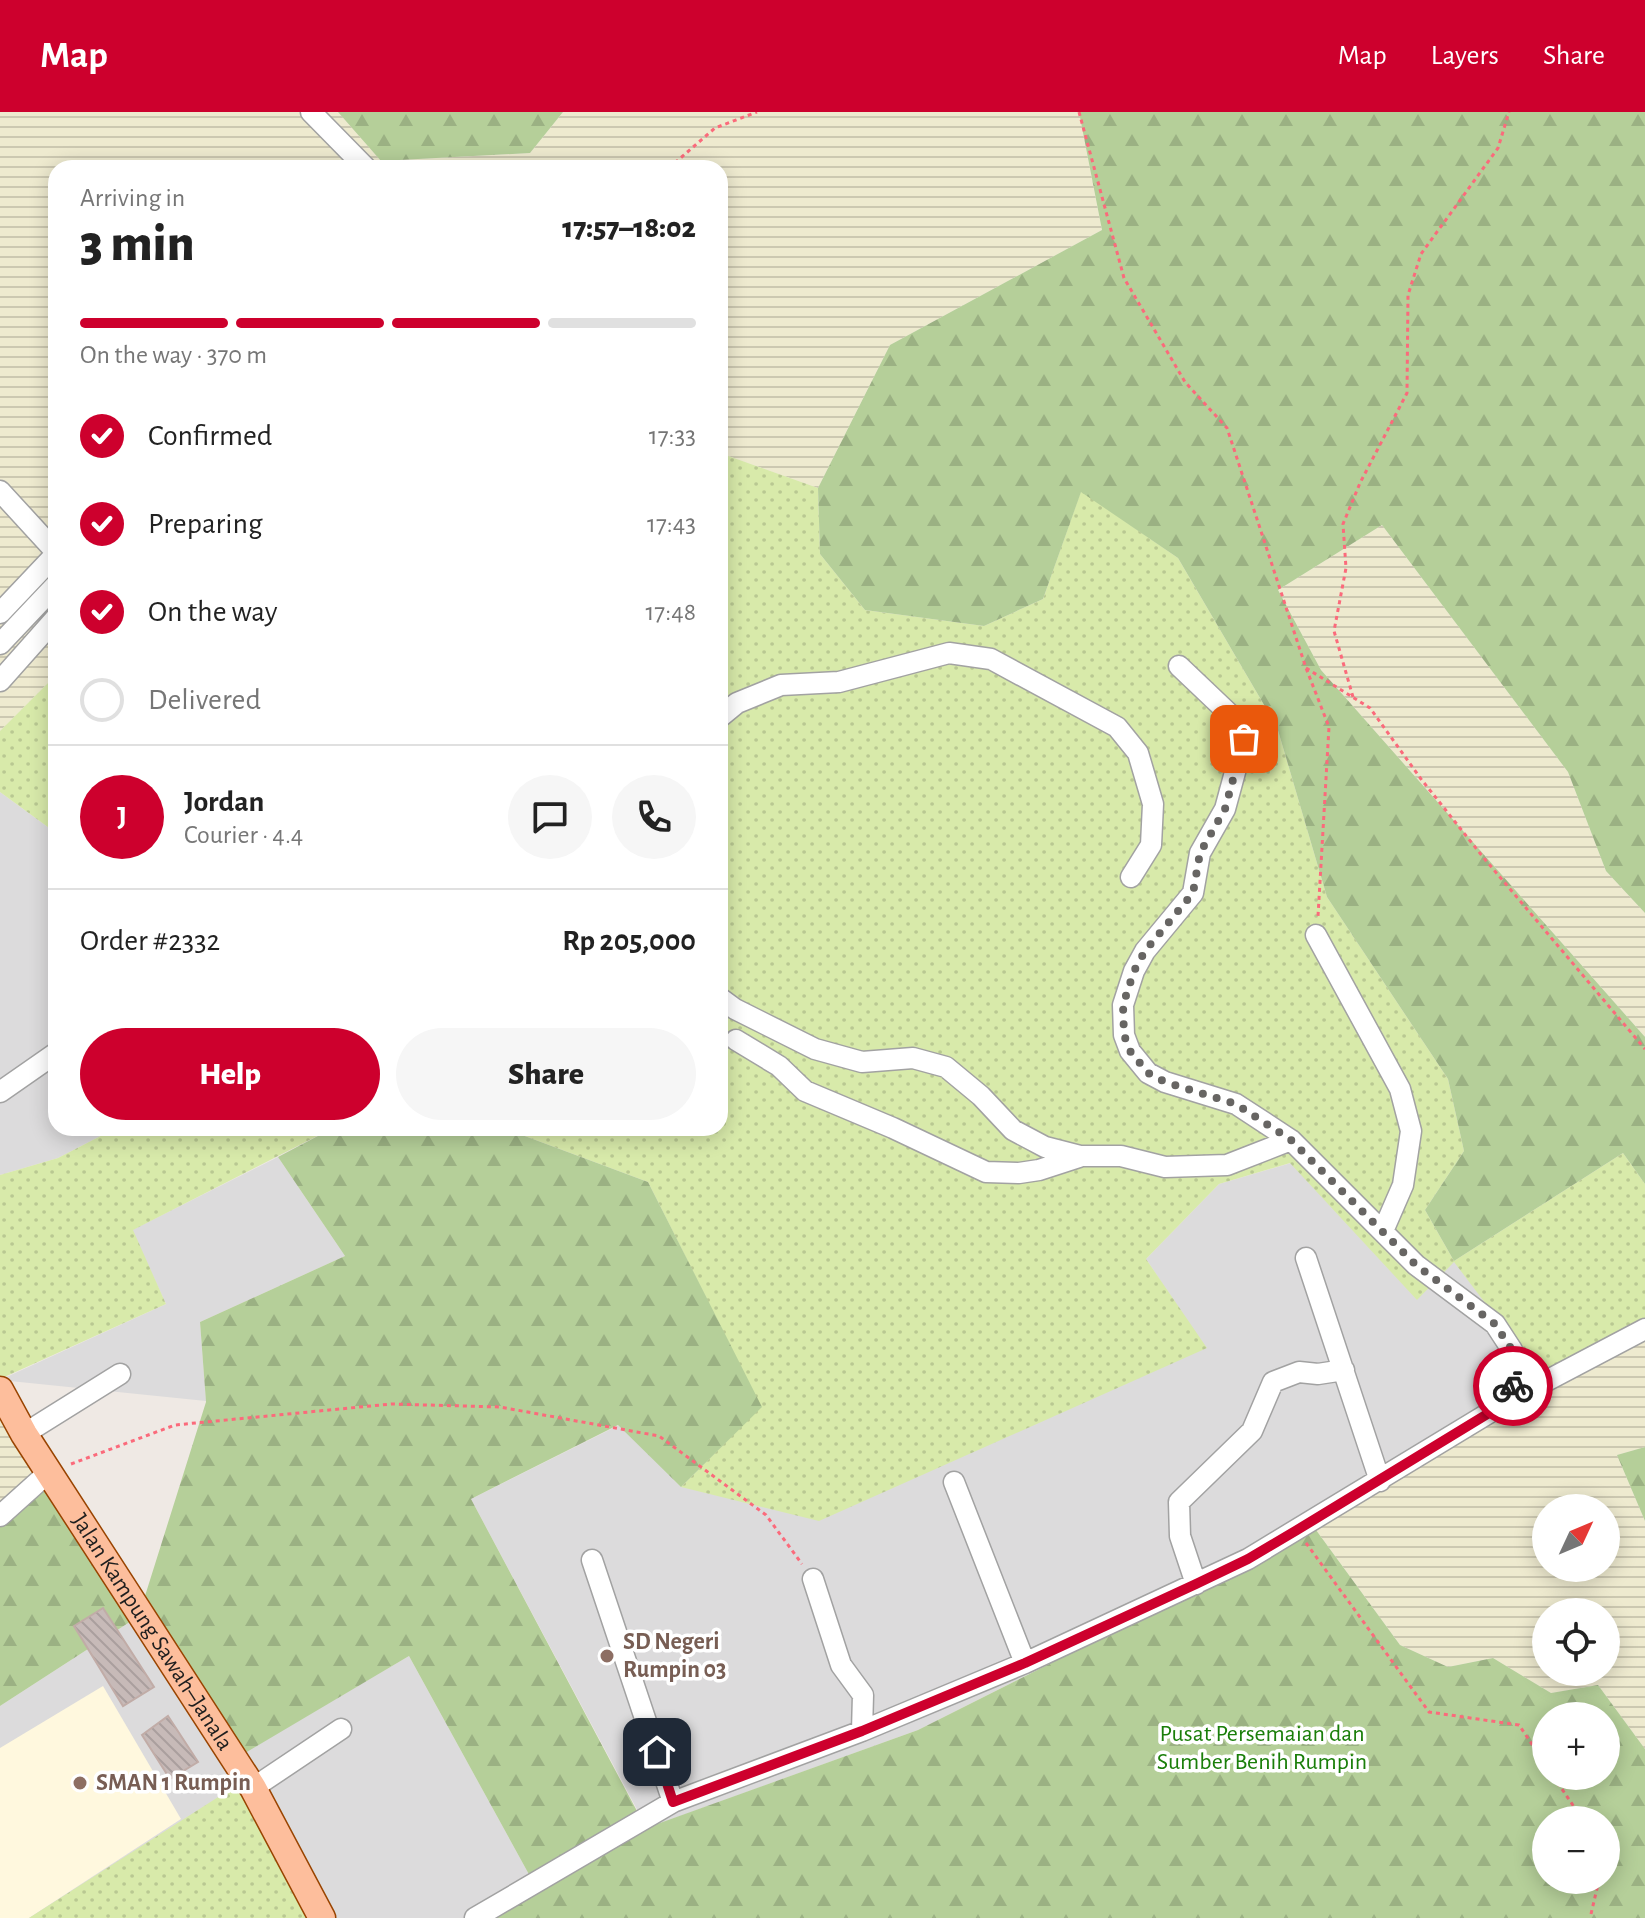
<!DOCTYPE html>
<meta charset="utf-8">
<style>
:root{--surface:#fff;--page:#f6f6f6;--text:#222;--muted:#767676;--line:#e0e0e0;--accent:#cd002d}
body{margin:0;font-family:"Alegreya Sans",sans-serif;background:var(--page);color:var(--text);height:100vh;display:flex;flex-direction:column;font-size:30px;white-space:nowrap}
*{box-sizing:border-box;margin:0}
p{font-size:26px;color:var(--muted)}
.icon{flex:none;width:44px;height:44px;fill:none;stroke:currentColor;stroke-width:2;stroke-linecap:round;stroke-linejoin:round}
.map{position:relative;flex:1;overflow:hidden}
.details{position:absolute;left:48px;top:48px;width:680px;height:976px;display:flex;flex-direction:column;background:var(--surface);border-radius:24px;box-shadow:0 4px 20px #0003}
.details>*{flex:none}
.needle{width:52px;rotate:46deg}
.tools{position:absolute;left:1532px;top:1382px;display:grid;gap:16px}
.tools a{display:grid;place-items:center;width:88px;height:88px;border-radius:50%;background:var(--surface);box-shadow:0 4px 20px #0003;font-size:40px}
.pin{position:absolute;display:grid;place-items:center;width:68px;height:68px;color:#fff;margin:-34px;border-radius:16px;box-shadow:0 4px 12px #0006}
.courier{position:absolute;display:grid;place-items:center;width:80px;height:80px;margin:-40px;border:6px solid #cd002d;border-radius:50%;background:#fff;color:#222;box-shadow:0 2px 10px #0007}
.head em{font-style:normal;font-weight:800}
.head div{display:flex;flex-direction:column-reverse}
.head{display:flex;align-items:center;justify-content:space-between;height:136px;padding:0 32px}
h1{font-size:52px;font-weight:800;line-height:60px}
.bar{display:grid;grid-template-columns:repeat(4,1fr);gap:12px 8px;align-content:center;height:96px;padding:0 32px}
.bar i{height:10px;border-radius:6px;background:var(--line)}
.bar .current{background:var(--accent)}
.bar p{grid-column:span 4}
.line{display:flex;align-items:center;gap:20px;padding:0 32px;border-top:2px solid var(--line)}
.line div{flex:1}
.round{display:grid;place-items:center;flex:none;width:84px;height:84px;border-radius:42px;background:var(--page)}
ol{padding:0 32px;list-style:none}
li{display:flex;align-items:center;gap:24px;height:88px}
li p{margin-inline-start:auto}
li .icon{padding:8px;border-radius:50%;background:var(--accent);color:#fff;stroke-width:4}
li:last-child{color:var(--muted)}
li i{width:44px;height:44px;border:4px solid var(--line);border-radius:50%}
.action{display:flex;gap:16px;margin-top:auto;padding:16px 32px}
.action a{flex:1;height:92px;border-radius:48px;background:var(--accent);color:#fff;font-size:32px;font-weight:800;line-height:92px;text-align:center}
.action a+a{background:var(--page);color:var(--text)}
header{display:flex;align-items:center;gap:48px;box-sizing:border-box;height:112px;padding:0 40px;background:var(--accent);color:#fff}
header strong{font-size:38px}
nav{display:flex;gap:44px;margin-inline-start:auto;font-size:28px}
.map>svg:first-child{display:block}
.residential{fill:#dcdbdc}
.education{fill:#fff8de}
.farmland{fill:url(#farmland-rules);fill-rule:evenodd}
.grass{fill:url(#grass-dots)}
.forest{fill:url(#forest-firs);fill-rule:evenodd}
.building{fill:url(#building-back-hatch);stroke:#c1aca7;stroke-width:2}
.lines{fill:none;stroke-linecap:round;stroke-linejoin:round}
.minor-casing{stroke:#a2a2a2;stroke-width:23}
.major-casing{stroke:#940;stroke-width:29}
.path{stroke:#fb6a7b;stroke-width:3;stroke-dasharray:4 4;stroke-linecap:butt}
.minor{stroke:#fff;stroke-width:20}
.major{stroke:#fdbe9c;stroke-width:26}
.done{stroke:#676563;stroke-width:8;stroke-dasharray:0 14.4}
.route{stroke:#cd002d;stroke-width:10}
.education-dot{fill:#8d6e63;stroke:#fff;stroke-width:3}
.labels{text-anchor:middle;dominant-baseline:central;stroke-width:7;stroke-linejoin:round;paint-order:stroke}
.street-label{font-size:24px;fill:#1e1e1e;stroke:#fff}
.education-label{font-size:24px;font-weight:bold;fill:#785e54;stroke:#fff;text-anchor:start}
.park-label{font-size:24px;fill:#1a7e0a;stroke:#fff}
</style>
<header>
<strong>Map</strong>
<nav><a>Map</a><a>Layers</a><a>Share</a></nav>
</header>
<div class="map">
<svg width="1645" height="1806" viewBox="0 0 1645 1806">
<defs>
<pattern id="farmland-rules" width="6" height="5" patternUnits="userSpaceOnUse" patternTransform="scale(2)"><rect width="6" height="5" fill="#eeeacf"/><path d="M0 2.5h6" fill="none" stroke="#ccc8b1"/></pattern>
<pattern id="grass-dots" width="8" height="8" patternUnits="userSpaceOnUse" patternTransform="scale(2)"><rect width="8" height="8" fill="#d8eaaa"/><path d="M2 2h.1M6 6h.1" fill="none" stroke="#b9c892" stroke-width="1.8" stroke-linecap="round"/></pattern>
<pattern id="forest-firs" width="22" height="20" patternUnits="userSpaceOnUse" patternTransform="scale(2)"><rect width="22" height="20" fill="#b5cf99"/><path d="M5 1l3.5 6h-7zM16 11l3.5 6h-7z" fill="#9bb183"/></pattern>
<pattern id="building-back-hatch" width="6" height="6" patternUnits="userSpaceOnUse" patternTransform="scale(2)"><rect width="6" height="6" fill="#c7bab8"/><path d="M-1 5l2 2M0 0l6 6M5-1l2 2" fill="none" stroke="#aa9f9e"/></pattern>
</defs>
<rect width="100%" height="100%" fill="#efe9e4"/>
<path class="residential" d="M0,680L56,721V1016H116L58,1046L0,1063Z
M278,1045L345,1144L200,1210L206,1289L0,1268L166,1192L132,1118Z
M1291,1051L1417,1187L1454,1149L1549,1275L1316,1418L918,1618L647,1716L471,1387L619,1313L681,1375L1206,1236L1146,1147L1219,1072Z
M139,1504L230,1649L409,1544L537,1777L475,1806H0V1594Z"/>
<path class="education" d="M103,1574L181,1707L29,1806H0V1636Z"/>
<path class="farmland" d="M0,0H338L381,49L530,41L563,0H1079L1102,118L890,233L818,376L720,341V56H56V563L0,619Z
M1382,413L1568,660L1606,759L1645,801V925L1321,558L1278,478Z
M1645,1213V1335L1617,1343L1645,1409V1637L1598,1573L1551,1581L1493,1546L1448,1555L1400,1533L1316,1418ZM1546,1396H1606V1456H1546ZM1546,1500H1606V1560H1546Z
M0,1275L39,1361L0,1390Z"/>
<path class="grass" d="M720,341L818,376L820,442L865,498L984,514L1043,487L1081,379L1178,446L1277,615L1327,785L1448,967L1464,1039L1425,1098L1454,1149L1623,1041L1645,1072V1213L1549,1275L1454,1150L1417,1188L1290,1051L1219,1072L1146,1147L1207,1236L819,1409L681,1375L761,1295L648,1070L503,1016H720Z
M56,563V721L0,680V619Z
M116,1016H333L133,1118L166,1192L0,1267V1063L58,1046Z
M237,1673L308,1806H29Z"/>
<path class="forest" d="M338,0H563L530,41L381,49Z
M1079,0H1645V801L1606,759L1568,660L1382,413L1278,478L1321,558L1645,925V1072L1623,1041L1454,1149L1425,1098L1464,1039L1448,967L1327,785L1277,615L1178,446L1081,380L1043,487L984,514L865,498L820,442L818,376L890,233L1102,118Z
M333,1016H503L648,1070L762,1295L681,1375L618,1313L471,1387L646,1716L918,1618L1316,1418L1400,1533L1448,1555L1493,1546L1551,1581L1598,1573L1645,1637V1806H475L537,1777L409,1544L230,1650L139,1504L0,1594V1390L39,1361L139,1503L206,1290L200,1210L345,1144L278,1045ZM1546,1604H1606V1664H1546ZM1546,1708H1606V1768H1546Z
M1645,1335V1409L1617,1343Z"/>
<path class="building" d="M103,1496L154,1575L123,1594L74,1514Z
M168,1604L198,1650L170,1667L142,1623Z"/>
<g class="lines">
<defs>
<path id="minor" d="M311,0L366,56
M0,379L56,440
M0,501L56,442
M0,532L56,473
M1179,554L1239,611L1244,627L1225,697L1200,741L1193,781L1145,839L1134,859L1123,893L1124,923L1130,939L1148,961L1165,970L1236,992L1291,1028L1416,1153L1495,1212L1512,1238L1514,1260L1512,1287
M0,569L56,506
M720,605L737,591L781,573L839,570L949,541L991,547L1117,615L1138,641L1153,692L1151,733L1131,765
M1316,823L1400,977L1411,1019L1403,1073L1383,1119
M720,886L735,897L815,937L862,950L913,946L946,955L981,984L1013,1018L1045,1035L1080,1044H1121L1165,1055L1227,1053L1291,1028
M736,928L779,954L805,979L893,1016L986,1060L1019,1061L1039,1058L1079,1045
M0,980L56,941
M1306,1146L1380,1369
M24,1322L120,1262
M954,1370L1025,1551
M0,1404L49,1360
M592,1448L673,1690
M813,1467L841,1553L863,1583L862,1619
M1196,1472L1180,1424L1179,1390L1252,1319L1273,1270L1299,1260L1318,1262L1344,1258
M253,1676L341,1617
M475,1806L673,1690L862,1619L1025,1551L1248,1447L1512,1287L1645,1217"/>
<g id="major">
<path id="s1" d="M0,1278L24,1322L253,1676L322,1806"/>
</g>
</defs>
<use href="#minor" class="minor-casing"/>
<use href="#major" class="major-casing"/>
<path class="path" d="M1079,0L1124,166L1185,270L1227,316L1306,556L1329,615L1318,804
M669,56L715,16L757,0
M1306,556L1370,596L1421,667L1483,745L1645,937
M1353,585L1334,519L1346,456L1343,412L1360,371L1407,281L1408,183L1421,142L1498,36L1509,0
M71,1352L175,1313L391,1292L500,1295L659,1324L766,1403L802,1452
M1306,1431L1429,1600L1519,1613L1546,1653
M1553,1664L1583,1708
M1591,1802L1599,1768"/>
<use href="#minor" class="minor"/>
<use href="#major" class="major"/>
</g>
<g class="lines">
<path class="done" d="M1244,627L1225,697L1200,741L1193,781L1145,839L1134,859L1123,893L1124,923L1130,939L1148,961L1165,970L1236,992L1291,1028L1416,1153L1495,1212L1512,1238L1513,1274"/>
<path class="route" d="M657,1640L673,1690L862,1619L1025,1551L1196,1472L1248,1447L1297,1418L1512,1287L1513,1274"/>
</g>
<g class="education-dot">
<circle cx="607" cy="1544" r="8"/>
<circle cx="80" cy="1671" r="8"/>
</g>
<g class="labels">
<g class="street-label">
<text stroke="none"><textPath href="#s1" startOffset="286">Jalan Kampung Sawah–Janala</textPath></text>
</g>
<g class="education-label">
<text x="623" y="1530">SD Negeri<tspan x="623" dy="28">Rumpin 03</tspan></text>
<text x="96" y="1671">SMAN 1 Rumpin</text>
</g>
<g class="park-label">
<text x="1262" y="1622">Pusat Persemaian dan<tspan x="1262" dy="28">Sumber Benih Rumpin</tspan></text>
</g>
</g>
</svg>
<div class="tools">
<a><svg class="needle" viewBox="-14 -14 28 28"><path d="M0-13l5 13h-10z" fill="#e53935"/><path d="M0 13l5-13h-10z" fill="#767676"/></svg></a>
<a><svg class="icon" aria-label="locate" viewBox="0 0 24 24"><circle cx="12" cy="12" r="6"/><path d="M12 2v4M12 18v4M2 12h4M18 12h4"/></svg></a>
<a>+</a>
<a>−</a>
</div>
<div class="pin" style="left:1244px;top:627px;background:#ea580c"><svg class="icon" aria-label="bag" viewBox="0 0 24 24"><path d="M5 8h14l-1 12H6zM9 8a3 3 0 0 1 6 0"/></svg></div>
<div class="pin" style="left:657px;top:1640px;background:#1f2937"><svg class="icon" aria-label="home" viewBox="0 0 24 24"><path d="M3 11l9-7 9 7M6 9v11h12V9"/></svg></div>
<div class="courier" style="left:1513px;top:1274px"><svg class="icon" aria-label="bike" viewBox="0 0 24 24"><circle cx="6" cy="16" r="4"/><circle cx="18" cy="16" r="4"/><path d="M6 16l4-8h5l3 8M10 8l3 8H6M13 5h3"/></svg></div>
<section class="details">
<div class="head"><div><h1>3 min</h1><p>Arriving in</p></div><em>17:57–18:02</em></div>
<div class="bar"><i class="current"></i><i class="current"></i><i class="current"></i><i></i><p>On the way · 370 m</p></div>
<ol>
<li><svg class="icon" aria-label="check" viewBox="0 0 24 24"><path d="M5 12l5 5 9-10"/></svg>Confirmed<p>17:33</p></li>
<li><svg class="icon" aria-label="check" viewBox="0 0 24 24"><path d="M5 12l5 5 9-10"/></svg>Preparing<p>17:43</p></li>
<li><svg class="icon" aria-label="check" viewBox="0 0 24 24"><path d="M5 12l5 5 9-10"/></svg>On the way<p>17:48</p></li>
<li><i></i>Delivered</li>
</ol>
<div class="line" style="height:144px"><b class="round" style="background:var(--accent);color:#fff">J</b><div><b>Jordan</b><p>Courier · 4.4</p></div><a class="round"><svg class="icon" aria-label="chat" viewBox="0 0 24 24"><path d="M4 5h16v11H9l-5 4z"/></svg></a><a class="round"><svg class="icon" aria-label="phone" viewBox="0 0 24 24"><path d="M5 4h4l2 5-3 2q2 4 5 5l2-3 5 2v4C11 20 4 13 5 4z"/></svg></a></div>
<div class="line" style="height:104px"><div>Order #2332</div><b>Rp 205,000</b></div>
<div class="action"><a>Help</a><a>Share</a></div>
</section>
</div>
